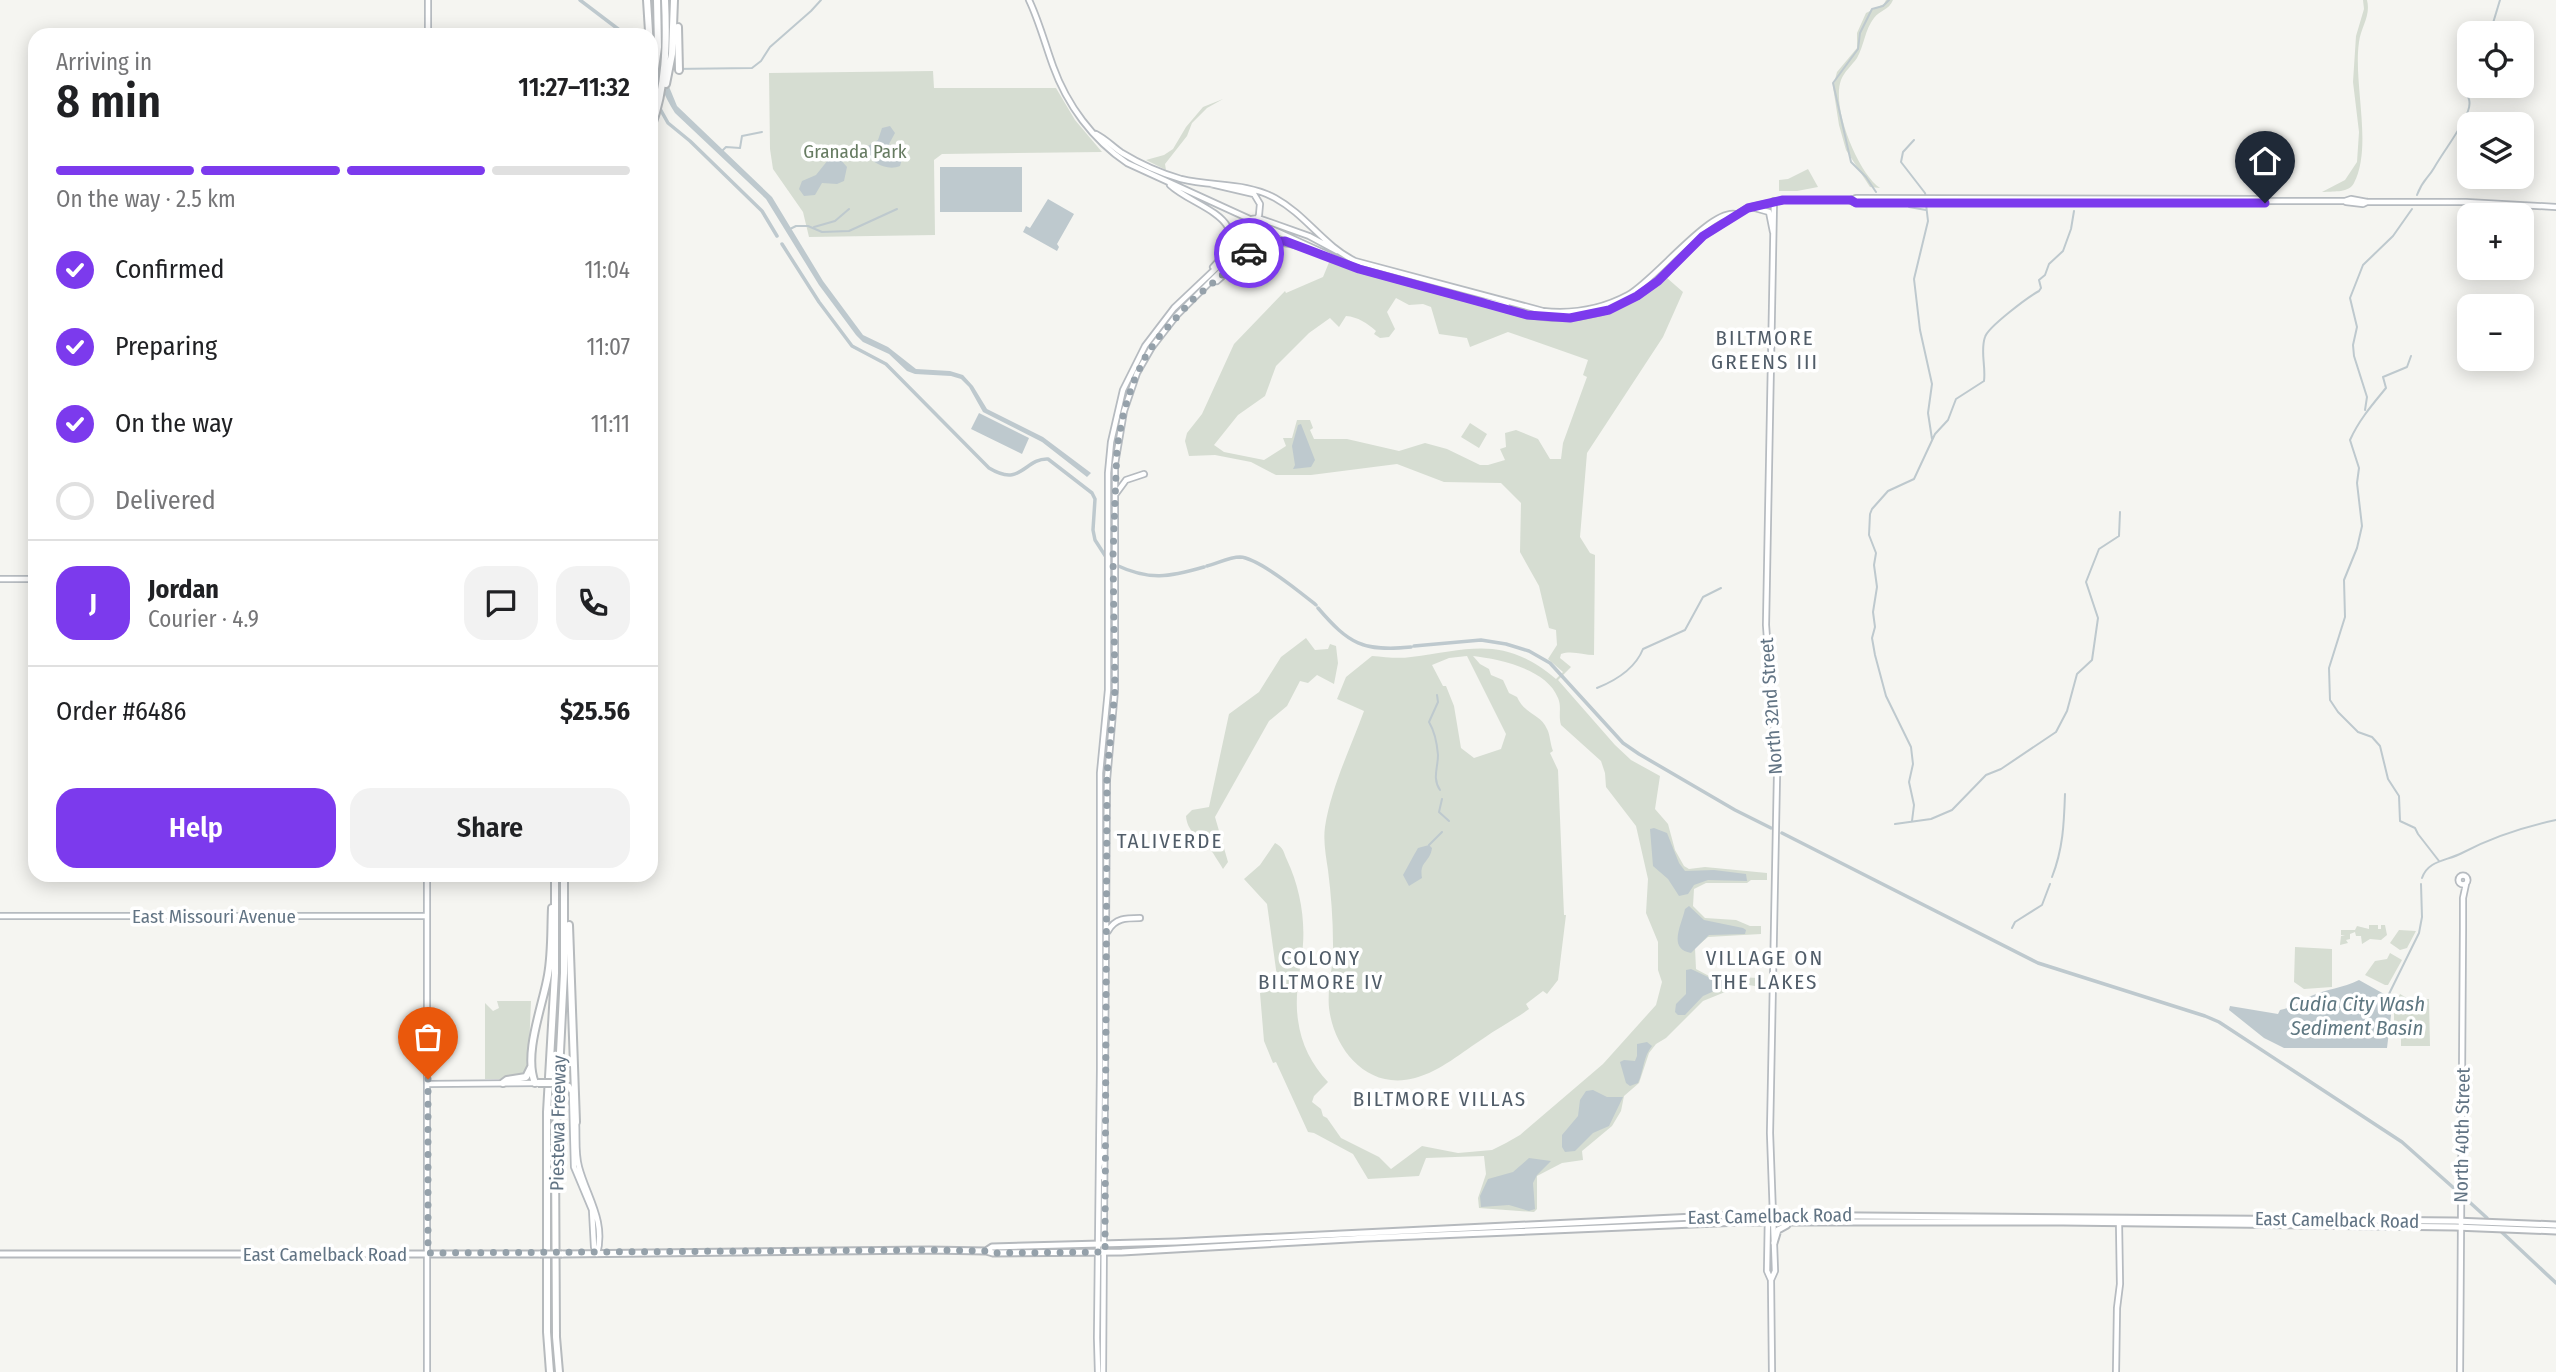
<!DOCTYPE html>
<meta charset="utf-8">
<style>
:root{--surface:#fff;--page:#f2f2f2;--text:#202124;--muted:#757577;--line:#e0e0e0;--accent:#7c3aed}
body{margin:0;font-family:"Fira Sans Condensed",sans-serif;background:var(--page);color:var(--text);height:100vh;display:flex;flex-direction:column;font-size:26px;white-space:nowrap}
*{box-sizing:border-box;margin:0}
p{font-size:23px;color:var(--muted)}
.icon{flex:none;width:38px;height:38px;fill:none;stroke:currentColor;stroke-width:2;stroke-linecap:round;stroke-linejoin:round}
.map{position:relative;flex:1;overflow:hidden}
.side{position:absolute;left:28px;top:28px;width:630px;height:854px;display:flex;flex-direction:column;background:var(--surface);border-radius:21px;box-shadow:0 4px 18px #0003}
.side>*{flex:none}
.buttons{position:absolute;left:2457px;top:21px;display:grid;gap:14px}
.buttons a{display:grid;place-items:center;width:77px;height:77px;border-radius:14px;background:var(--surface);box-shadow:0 4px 18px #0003;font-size:35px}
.pin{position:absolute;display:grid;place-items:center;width:60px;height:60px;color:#fff;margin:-72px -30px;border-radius:50% 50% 50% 0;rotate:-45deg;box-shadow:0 0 7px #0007}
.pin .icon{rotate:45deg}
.courier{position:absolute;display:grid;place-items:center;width:70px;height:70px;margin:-35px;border:5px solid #7c3aed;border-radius:50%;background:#fff;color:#222;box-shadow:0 2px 9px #0007}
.head em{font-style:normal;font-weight:600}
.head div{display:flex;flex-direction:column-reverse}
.head{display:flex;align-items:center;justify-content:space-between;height:119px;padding:0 28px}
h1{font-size:46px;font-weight:600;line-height:52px}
.bar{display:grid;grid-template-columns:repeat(4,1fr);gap:10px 7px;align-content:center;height:84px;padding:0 28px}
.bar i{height:9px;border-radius:5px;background:var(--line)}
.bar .on{background:var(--accent)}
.bar p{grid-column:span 4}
.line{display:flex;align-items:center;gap:18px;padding:0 28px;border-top:2px solid var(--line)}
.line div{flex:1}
.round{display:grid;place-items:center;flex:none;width:74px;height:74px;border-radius:21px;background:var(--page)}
ol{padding:0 28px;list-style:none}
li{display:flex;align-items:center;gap:21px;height:77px}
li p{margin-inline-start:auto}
li .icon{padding:7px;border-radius:50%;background:var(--accent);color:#fff;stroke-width:4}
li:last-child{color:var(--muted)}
li i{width:38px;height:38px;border:4px solid var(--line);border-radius:50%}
.primary-button{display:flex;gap:14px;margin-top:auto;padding:14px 28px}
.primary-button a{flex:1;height:80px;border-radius:21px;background:var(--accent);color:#fff;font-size:28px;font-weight:600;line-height:80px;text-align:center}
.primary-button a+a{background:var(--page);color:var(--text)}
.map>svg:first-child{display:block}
.green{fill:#d6ddd2;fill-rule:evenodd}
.water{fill:#bec9ce}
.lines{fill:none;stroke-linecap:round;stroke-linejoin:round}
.stream{stroke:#bec9ce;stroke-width:2}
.canal{stroke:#bec9ce;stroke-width:3.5}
.secondary-casing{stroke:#b6bbc0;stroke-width:8}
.primary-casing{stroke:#b5b9bd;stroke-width:9}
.highway-casing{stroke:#b6babd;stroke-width:10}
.secondary{stroke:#fff;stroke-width:4.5}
.primary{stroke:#fff;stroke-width:5}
.highway{stroke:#fff;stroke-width:6}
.primary-bridge-casing{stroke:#b5b9bd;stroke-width:9;stroke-linecap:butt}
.highway-bridge-casing{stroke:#b6babd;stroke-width:10;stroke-linecap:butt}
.primary-bridge{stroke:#fff;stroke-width:5}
.highway-bridge{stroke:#fff;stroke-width:6}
.done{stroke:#95a1aa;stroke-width:7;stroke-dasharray:0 12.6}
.route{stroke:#7c3aed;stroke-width:9}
.labels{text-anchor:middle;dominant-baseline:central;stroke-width:7;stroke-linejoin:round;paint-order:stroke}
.park-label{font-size:19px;fill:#667b61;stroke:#fff}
.street-label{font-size:19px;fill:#627484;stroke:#fff}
.neighbourhood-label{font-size:21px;letter-spacing:2px;fill:#515d69;stroke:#fff}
.water-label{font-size:21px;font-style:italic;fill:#5e7781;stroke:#fff}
</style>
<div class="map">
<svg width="2556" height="1372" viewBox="0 0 2556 1372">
<rect width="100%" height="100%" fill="#f5f5f1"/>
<path class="green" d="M1886,0H1893C1889,10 1880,10 1874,18C1865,29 1864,46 1857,58C1852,65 1844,72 1841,80C1831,107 1858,173 1880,188L1870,187L1846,150L1839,125L1833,87L1837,72L1857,48V33L1866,13L1884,4Z
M2363,0H2367C2371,16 2361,27 2359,42C2353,84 2373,146 2354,183C2349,193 2334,191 2325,192H2322L2345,180L2357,162L2359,132L2353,82L2356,36L2364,9Z
M933,71L934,88H1056L1075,120L1102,152L942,154L934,160L935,235L809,237L803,212L773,169L770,149L769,73Z
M1223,99L1207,108L1192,123L1187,136L1165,164L1166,170L1146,160L1164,155L1173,149L1186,127L1203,107Z
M1808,169L1818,187L1797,191H1779V180L1788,179Z
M1330,260C1360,276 1396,281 1428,291C1485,307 1548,333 1607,313C1630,305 1648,291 1667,278L1683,292L1663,337L1587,453L1580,537L1590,553L1595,555L1594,655C1583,655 1572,650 1561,654L1560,658L1571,667L1558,680L1615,745L1631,760L1660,776L1655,809L1668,824L1675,850L1684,866L1689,869L1705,867L1767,873V880H1751L1747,883H1706L1694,889L1693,906L1705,918L1736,920L1750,926H1761V934L1708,937L1695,948L1696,969L1709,976L1760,978V987L1749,985L1745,989L1730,990L1703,1001L1666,1038L1656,1044L1649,1053L1639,1083L1624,1096L1621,1111L1612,1126L1582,1151L1583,1160L1562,1163L1537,1176V1209L1534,1212L1479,1208L1478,1198L1486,1174L1484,1156L1426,1158L1419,1176L1368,1179L1353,1154L1314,1133L1308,1132L1276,1062L1273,1063L1264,1041L1260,993L1278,984L1267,904L1244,879L1260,865L1275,843C1284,848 1283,851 1287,860C1299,885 1305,916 1303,944C1301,970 1294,994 1298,1020C1301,1044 1312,1065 1328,1082L1314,1096L1312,1102L1321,1109L1323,1116L1327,1118L1341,1138L1379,1157L1391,1169L1422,1146L1458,1153L1492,1150L1506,1143L1520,1135L1603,1064L1656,1005L1662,982L1658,970V942L1646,913L1648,879L1636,826L1606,787L1605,773L1601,761L1561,725C1558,715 1562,707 1558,698C1547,669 1499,659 1473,656L1480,664L1489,669L1491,675L1503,680L1509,693L1517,697C1525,715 1541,714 1547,729C1550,734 1550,743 1553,751L1550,753L1558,770L1564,915H1566L1558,980L1547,994L1543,991L1526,1004L1529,1009C1514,1020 1498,1028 1484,1038C1462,1052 1441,1071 1415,1078C1368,1091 1334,1050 1329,1008C1327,987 1334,965 1333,944C1333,919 1331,894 1328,870C1326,856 1323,841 1325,827C1331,788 1350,749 1364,711L1337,699L1346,677L1372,656C1385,657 1398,659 1411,657C1471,649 1504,635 1556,679L1563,672L1548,659L1557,645L1556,630L1549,628L1539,586L1520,552L1521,503L1501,483L1444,482L1397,464L1311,475H1276L1251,462L1215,455L1189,456L1185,441L1187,433L1202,414L1234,344L1285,291L1286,293L1323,277ZM1396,298L1409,305L1423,304L1431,307L1439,334L1467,338L1470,347L1508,332L1588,360L1583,375L1587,377L1563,443L1561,459H1550L1538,439L1516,430L1505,433L1506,447L1500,449L1505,460L1488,465H1480L1447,449L1425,443L1399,451L1347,439H1314L1310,430L1313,428L1310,420H1297L1292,438H1283L1286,446L1264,460L1224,452L1214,445L1238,415L1265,396L1276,366L1309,333L1330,318L1339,327L1346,316C1358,317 1367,323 1376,331L1374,334L1380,338L1389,337L1395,329L1387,312ZM1467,656L1506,734L1501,749L1474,758L1461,748L1454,706L1446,686H1443L1432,665L1449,658Z
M1470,423L1487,434L1479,448L1461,437Z
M1306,638L1315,650L1328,649L1330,644L1336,646L1338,663L1334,684L1317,675L1308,683L1300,681L1287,706L1269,721L1215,817L1228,862L1223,869C1220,864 1216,858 1213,853C1205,842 1187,834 1186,816L1192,810L1209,807L1229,714L1259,692L1281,657Z
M2369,925H2378V929H2381V925H2385L2387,935L2381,940L2370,939L2362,944L2361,936H2356L2355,932L2350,934V939L2346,940L2348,943L2340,945L2341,936L2345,935H2341V930H2355L2357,926L2369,929Z
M2399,930L2416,931L2407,948L2400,950L2390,943Z
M2295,947L2332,949V987L2304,989L2294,982Z
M2390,953L2402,960L2388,985H2385L2365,975L2375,961L2387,959Z
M2400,994L2410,1000L2429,999L2430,1046H2401V1031L2422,1030L2399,1029V1024H2394V1006Z
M497,1001H531L528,1073L517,1079H485V1003L493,1011L499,1008Z"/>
<path class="water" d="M651,43L677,106L772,197L823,281L863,335L888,347L916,369L950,371L963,375L973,386L987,409L1043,437L1091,473L1087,477L1042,442L983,412L969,387L961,379L951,376L915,374L907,371L889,354L863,342L856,335L819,285L766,199L675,113C663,94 651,66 651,43Z
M890,126L895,133L889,144L888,149L902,159L900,166C888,171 873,164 866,153L868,146L878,140L882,128Z
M834,158L840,159L847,167L844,181L837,184L822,183L815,195L804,196L799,189L802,181L816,175L828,160Z
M940,167H1022V212H940Z
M1048,199L1074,214L1057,244L1059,247L1057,251L1023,232L1026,226L1030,228Z
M979,413L1029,438L1022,454L971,429Z
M1301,424L1315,460L1311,467L1293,469L1295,465L1292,446L1298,425Z
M1654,828L1667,833L1679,863L1685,871L1714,870L1746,874L1747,881L1708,880L1694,885L1688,894L1679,896L1668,879L1653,866L1650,829Z
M1429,845L1432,848C1430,863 1419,861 1422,878L1409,886L1403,875C1408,866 1412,858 1418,848Z
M1689,906L1704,920L1743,928L1746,930L1745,934L1709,935L1691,953C1667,949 1682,924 1685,909Z
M1691,969L1708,977H1743L1745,984L1721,988L1703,996L1685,1015H1678L1675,1012L1676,1004L1686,994V970Z
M2359,980L2393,999L2387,1048H2284L2264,1038L2229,1010L2230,1006L2278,1014L2280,1010C2292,1008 2300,1001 2311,996C2326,989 2343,988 2359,980Z
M1647,1042L1652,1046C1643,1057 1644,1070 1638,1083L1630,1086L1626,1083L1620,1062L1624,1060L1635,1061L1637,1056V1044Z
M1593,1090L1607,1097H1623L1609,1126L1593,1133L1575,1151L1565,1152L1562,1147V1135L1578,1116L1580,1100L1586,1091Z
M1529,1158L1551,1161L1537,1175L1533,1183L1535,1209L1529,1211L1509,1205L1481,1207L1480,1196L1488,1179L1513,1172Z"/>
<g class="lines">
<path class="stream" d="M2490,33L2500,0
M673,69L752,68L761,61L770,47L811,11L821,0
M1914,140L1903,152L1901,162L1925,193L1926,198
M723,150L726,147L740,148L742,136L762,132
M845,160L866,153
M1876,192L1866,177L1851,162L1833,83L1858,49L1860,33L1872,9L1883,6L1889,0
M2417,195C2423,179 2427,180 2434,168C2445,149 2460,131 2468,111C2476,90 2449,90 2469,60
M1926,204L1928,221L1914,279L1920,330L1932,384L1928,413L1932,439
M1909,207L1926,210
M814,227L835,221L849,209
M790,229L796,226H808L822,232L849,231L897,209
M2411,356L2407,367L2383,377L2386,388C2372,405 2359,420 2350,440L2359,468L2357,483L2362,526L2357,548L2344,580L2345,617L2329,668L2330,700L2338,712L2358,732L2372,737L2380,746L2388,779L2399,796L2400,821L2415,828L2418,834L2439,861
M2365,410L2367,397L2354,356L2353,345L2357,327L2350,298L2363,265L2393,236L2412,209
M1597,688C1617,680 1635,669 1643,649L1685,630L1703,597L1721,588
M1437,695L1438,702L1429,722C1435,732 1437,743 1438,755C1438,768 1432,778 1440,790
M1442,799L1439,812L1449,821
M1912,821L1914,805L1909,782L1913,764L1911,747L1886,696L1875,655L1872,638L1875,627L1873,612L1877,587L1874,565L1876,553L1869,535L1870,514L1872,509L1888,491L1914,479L1935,434L1948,420L1956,399L1984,381C1986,366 1980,351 1985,337C1988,327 2028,297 2039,291L2041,288L2039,280L2045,275L2049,264L2063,251L2071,229L2074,211
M1895,824L1931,819L1952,810L1986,775L2001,769L2056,732L2067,711L2077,674L2092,660L2098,618L2086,582L2099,549L2119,536L2120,512
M1429,845L1442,832
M2052,877C2063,849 2064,824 2065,794
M2422,878C2428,860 2447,861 2462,853C2492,837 2523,827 2556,820
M2012,928L2015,922L2042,905L2050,884
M2387,998L2419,933L2422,917L2421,884"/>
<path class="canal" d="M580,0L626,35
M659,107L668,123L690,141L762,211L777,236
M782,244L819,302L852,346L886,364L989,468C1022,488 1024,458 1048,459L1092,493L1095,499L1093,530L1095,540L1106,557
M1116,565C1150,581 1169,577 1204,567
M1207,566C1218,563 1230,557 1240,557C1259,558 1301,593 1316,605
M1318,608C1349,644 1363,652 1411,647
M1414,646L1481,640L1506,644L1529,651L1550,663L1623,743L1639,754L1735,810L1771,828
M1782,833L2038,963L2205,1016L2219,1022L2402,1142L2456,1190
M2465,1198L2487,1218
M2491,1222L2556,1283"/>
<defs>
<path id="secondary" d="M1029,0C1039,21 1045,44 1053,66C1067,105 1093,140 1127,163L1359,269L1527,315L1552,318L1578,317L1602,312L1637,296L1658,281L1703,236L1747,208L1783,200H1851L1856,198L2265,199L2269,201H2345L2351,199L2367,202H2466L2556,207
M428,35V0
M1096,134C1106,139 1113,147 1122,153C1140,164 1160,173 1181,179C1213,187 1245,182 1275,198C1306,215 1324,246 1355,261L1543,311C1572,314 1602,309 1628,295C1655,280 1709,210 1735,214
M1170,185C1196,209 1261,219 1213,267
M1851,201L1856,203H2265L2269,201
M2346,202L2363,204L2367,202
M1751,207L1769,212L1773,232
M1217,281C1250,252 1263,231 1309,250
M1485,301L1507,306
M1115,495L1126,480L1144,474
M0,579H35
M2458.5 880a4.5 4.5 0 1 1 9 0a4.5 4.5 0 1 1-9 0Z
M0,916H427
M1108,931C1115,918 1126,918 1140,918
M427,1084L537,1083
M563,1085L569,1086L572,1092L574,1167L592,1210L594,1247L596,1253
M576,1122C577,1137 575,1153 579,1167C587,1197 606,1221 597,1254
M1102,1151L1099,1168L1102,1177
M1768,1213L1767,1271L1771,1280L1772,1372
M1771,1280L1775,1271L1770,1133L1777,775L1766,625L1774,201
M427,1372V875
M1098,1372L1097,1338L1100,1070V773L1108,690V473L1111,442L1123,390L1145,346L1174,308L1231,254L1252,219L1258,218L1309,236L1337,251
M1103,1372L1107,780L1115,690V464L1124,411L1137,373L1152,347L1176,316L1234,258L1251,231L1259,215L1260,204L1254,194L1211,184
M2116,1372L2117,1308L2120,1284L2119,1223
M2460,1372L2463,929V898L2466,884"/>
<path id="primary" d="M1774,1243L1778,1230L1787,1225
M986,1251L992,1247L1176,1242L1736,1215L2455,1221L2556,1225
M0,1254H540
M562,1254L929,1250L986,1251L993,1253L1122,1252L1367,1238L1740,1222H2063L2455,1227L2556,1231"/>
<path id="highway" d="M647,0L651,63
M678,27L679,70
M666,84L672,54L674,0
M651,97L658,47L657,0
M651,128C666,87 667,43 665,0
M569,925L576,1122
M503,1083L507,1080L526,1077L531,1067
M535,1083C523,1054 543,1005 548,975C552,953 551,930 552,908
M550,1372L547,1332V1112L555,973V875
M559,1372L556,1337L555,1151L564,973V875"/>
</defs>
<use href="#secondary" class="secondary-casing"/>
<use href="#primary" class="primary-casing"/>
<use href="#highway" class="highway-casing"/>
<use href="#secondary" class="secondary"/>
<use href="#primary" class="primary"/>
<use href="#highway" class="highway"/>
<defs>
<path id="primary-bridge" d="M540,1254H562"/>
<path id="highway-bridge" d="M538,1083H563"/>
</defs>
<use href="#primary-bridge" class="primary-bridge-casing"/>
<use href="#highway-bridge" class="highway-bridge-casing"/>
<use href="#primary-bridge" class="primary-bridge"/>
<use href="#highway-bridge" class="highway-bridge"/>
</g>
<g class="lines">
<path class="done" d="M428,1079V1253L929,1250L986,1251L993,1253L1105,1252L1107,774L1115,690L1113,556L1117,447L1124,411L1133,383L1144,359L1158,338L1191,301L1249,253"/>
<path class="route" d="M1249,253L1264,244L1285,241L1359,269L1480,302L1527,315L1570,318L1609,310L1637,296L1658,281L1703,236L1748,208L1783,200H1851L1856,203H2265"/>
</g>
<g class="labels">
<g class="park-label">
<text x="855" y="151">Granada Park</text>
</g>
<g class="street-label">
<text transform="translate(1771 706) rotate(-94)">North 32nd Street</text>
<text x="214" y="916">East Missouri Avenue</text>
<text transform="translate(558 1123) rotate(-89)">Piestewa Freeway</text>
<text transform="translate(2462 1135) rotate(-89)">North 40th Street</text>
<text transform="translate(1770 1216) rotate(-1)">East Camelback Road</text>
<text transform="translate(2337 1220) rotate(1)">East Camelback Road</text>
<text x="325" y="1254">East Camelback Road</text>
</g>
<g class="neighbourhood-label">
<text x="1765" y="338">BILTMORE<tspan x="1765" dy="24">GREENS III</tspan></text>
<text x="1170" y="841">TALIVERDE</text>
<text x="1321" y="958">COLONY<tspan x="1321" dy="24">BILTMORE IV</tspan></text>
<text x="1765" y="958">VILLAGE ON<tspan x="1765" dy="24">THE LAKES</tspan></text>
<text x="1440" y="1099">BILTMORE VILLAS</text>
</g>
<g class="water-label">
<text x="2357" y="1004">Cudia City Wash<tspan x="2357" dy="24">Sediment Basin</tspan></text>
</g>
</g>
</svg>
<div class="buttons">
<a><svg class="icon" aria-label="locate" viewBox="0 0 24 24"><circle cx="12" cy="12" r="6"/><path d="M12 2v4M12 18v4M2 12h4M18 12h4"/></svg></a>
<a><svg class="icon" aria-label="layers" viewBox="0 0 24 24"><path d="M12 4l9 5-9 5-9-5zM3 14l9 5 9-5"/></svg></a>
<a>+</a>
<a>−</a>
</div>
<div class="pin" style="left:428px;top:1079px;background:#ea580c"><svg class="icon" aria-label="bag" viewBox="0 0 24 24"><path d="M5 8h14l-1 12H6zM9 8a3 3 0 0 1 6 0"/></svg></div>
<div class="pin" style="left:2265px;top:203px;background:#1f2937"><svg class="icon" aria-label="home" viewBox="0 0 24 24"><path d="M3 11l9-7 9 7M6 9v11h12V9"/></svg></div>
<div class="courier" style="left:1249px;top:253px"><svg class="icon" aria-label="car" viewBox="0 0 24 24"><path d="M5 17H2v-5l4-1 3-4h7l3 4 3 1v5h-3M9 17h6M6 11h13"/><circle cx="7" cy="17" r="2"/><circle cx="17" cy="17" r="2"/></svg></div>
<section class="side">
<div class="head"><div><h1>8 min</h1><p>Arriving in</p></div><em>11:27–11:32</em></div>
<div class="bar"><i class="on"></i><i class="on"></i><i class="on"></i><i></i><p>On the way · 2.5 km</p></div>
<ol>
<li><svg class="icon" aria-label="check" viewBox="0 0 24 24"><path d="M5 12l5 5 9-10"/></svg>Confirmed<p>11:04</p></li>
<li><svg class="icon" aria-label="check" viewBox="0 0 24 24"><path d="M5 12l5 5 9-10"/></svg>Preparing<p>11:07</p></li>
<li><svg class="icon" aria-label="check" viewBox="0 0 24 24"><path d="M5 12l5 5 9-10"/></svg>On the way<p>11:11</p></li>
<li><i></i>Delivered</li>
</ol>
<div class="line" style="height:126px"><b class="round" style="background:var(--accent);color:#fff">J</b><div><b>Jordan</b><p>Courier · 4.9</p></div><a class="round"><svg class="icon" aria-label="chat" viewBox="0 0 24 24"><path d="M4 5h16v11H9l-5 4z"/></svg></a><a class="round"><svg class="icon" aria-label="phone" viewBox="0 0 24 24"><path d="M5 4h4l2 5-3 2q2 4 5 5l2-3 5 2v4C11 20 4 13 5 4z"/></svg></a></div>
<div class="line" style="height:91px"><div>Order #6486</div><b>$25.56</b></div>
<div class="primary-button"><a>Help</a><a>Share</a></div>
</section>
</div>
